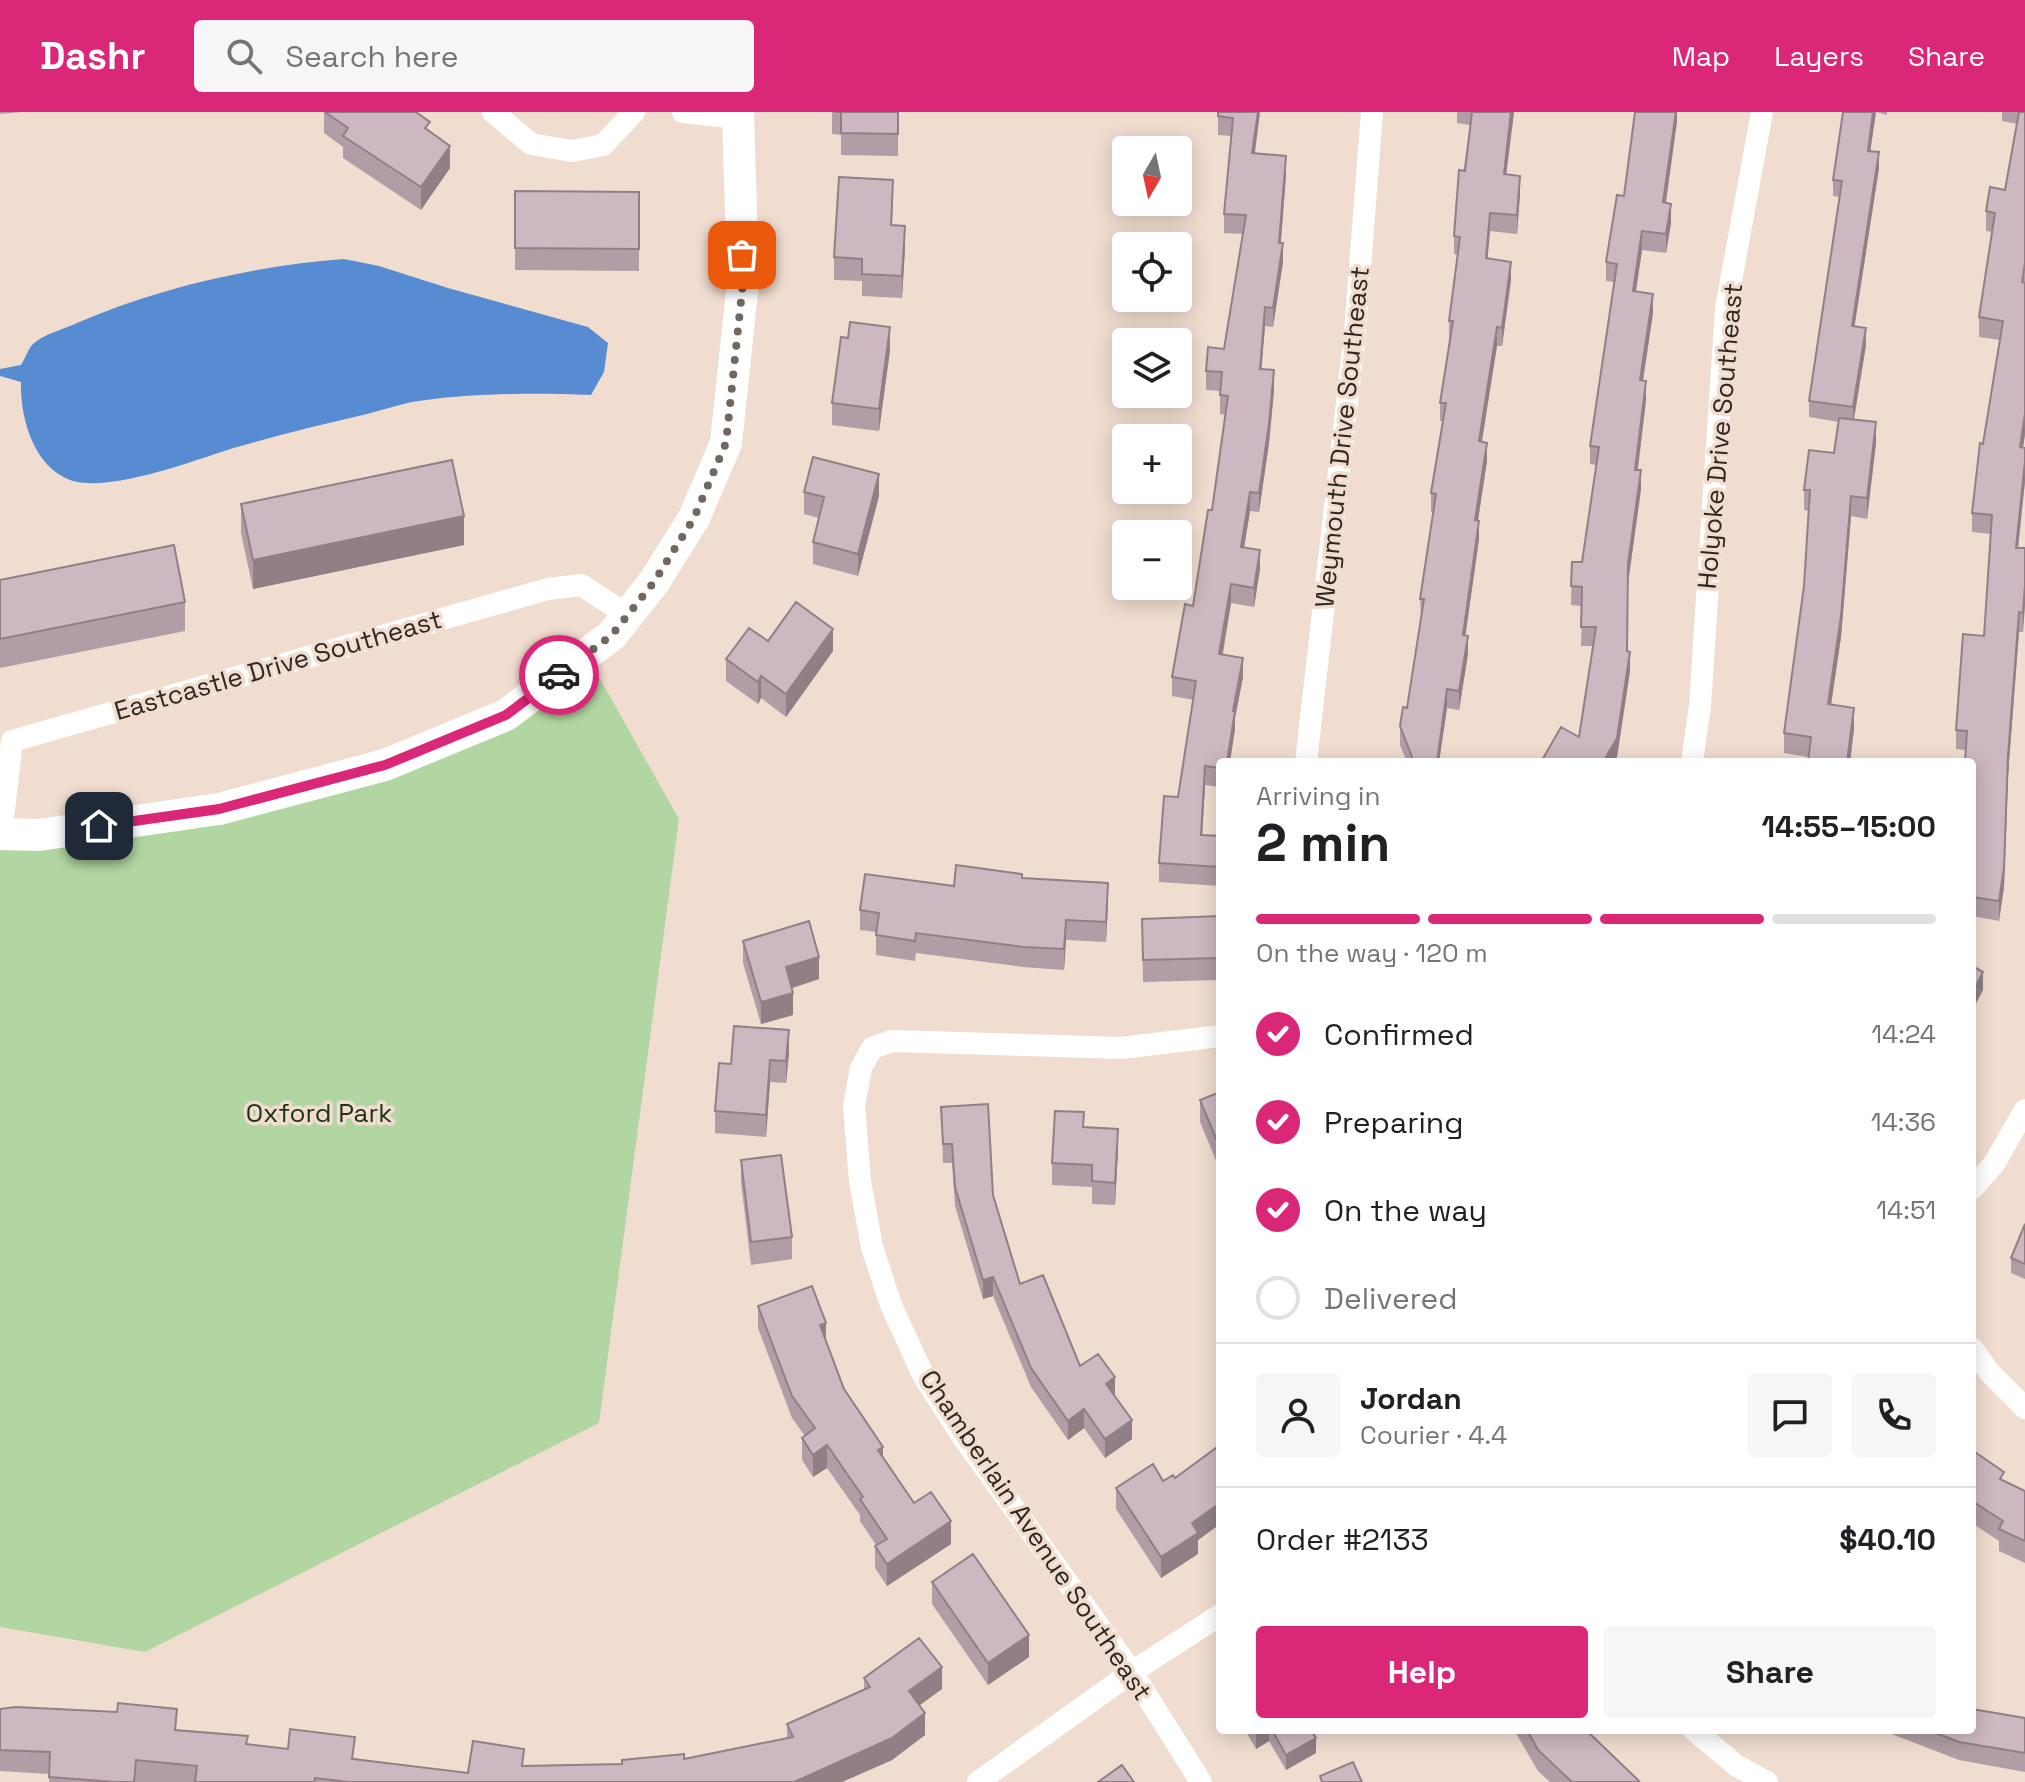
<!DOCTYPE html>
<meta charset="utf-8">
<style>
:root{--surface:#fff;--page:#f6f6f6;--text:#202124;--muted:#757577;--line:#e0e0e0;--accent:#db2777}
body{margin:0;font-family:"Space Grotesk",sans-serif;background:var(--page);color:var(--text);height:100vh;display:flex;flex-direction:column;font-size:30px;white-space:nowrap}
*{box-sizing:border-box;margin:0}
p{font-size:26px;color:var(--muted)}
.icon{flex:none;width:44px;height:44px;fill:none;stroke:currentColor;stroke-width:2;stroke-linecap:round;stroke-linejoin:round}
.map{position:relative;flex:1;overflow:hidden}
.side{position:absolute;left:1216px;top:646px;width:760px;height:976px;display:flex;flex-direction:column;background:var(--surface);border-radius:8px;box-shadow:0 4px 20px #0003}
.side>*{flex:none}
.needle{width:52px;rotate:189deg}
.tools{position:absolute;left:1112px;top:24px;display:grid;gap:16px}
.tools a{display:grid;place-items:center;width:80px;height:80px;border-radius:8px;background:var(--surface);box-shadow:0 4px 20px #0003;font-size:40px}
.pin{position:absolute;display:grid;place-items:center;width:68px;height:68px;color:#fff;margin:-34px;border-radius:16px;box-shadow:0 4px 12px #0006}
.courier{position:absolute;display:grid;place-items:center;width:80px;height:80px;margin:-40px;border:6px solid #db2777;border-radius:50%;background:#fff;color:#222;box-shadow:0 2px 10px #0007}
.head em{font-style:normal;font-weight:700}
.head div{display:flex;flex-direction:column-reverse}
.head{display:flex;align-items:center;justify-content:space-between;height:136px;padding:0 40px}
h1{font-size:52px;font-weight:700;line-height:60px}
.bar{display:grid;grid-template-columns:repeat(4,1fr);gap:12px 8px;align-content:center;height:96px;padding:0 40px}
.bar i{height:10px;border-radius:6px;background:var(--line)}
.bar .selected{background:var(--accent)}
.bar p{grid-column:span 4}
.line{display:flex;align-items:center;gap:20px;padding:0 40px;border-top:2px solid var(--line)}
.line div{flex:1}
.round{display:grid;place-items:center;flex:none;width:84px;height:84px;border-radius:8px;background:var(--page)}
ol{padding:0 40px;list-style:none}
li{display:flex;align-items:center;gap:24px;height:88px}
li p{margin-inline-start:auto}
li .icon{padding:8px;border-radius:50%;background:var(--accent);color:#fff;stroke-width:4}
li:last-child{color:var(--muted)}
li i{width:44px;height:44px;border:4px solid var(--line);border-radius:50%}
.primary-button{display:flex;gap:16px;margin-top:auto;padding:16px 40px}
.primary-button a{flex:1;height:92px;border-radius:8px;background:var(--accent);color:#fff;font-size:32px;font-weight:700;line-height:92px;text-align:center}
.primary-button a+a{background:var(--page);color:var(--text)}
header{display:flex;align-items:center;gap:48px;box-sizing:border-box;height:112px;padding:0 40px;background:var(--accent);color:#fff}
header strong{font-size:38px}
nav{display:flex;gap:44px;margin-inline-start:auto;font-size:28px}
.search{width:560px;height:72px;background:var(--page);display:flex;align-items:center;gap:20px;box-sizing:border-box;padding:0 28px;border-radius:8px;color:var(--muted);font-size:30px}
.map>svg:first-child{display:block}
.green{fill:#b2d6a1}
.water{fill:#578cd3}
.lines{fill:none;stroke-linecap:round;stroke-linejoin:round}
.street{stroke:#fff;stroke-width:22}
.secondary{stroke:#fff;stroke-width:32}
.wall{fill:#b09da5}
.shaded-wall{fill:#908086}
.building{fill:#cdb7c0;stroke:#908086;stroke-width:2}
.done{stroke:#72675f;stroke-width:8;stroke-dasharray:0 14.4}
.route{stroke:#db2777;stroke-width:10}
.labels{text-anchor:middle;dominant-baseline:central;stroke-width:7;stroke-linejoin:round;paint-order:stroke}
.street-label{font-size:26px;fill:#2e2722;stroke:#f1ddd0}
.park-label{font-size:26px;fill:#1d3212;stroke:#f1ddd0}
</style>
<header>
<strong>Dashr</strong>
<div class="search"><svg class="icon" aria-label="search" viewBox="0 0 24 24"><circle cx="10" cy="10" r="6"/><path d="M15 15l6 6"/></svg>Search here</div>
<nav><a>Map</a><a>Layers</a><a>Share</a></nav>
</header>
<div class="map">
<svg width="2025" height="1670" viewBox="0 0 2025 1670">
<rect width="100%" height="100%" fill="#f1ddd0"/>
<path class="green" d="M586,542L679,707L599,1311L145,1540L0,1515V722L385,653Z"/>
<path class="water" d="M344,147L379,154L448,176L588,215L608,231L604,260L591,283C540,281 476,281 426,288C406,290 386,297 367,302C323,312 279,323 237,335C197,347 109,382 70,368C33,354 20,305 21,270L0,264V257L21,253C25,247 28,237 33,232C44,222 64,217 77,211C160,175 253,154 344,147Z"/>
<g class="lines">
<path class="street" d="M493,0L531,32L572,39L603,33L634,0
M683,0L738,6
M1306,650L1355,220L1372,0
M1692,650L1700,594L1726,196L1762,0
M1,722L12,629L548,477L581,473L628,503
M1972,1077L1994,1052L2025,998
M1972,1236L1989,1260L2025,1296
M1694,1618L1737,1654L1767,1670
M978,1670L1132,1560L1220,1503
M1201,1670L1132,1560L962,1324L924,1265L891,1193L872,1135L860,1069L854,994L861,956L872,936L892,929L1121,936L1220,924"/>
<path class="secondary" d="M0,722L39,723L219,697L385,653L506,603L612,523L654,470L694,406L726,331L743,170L738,0"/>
</g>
<path class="wall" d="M0,0H23L0,2Z
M324,0H416L450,56L421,98L343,46V35L324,21Z
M832,0H898V44L841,43V23L832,22Z
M1218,0H1260L1255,41L1286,63L1281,131L1283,150L1273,215L1265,214L1261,257L1274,278L1269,331L1259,400L1250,399L1244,436L1260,457L1254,495L1231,491L1223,542L1243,565L1235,606V618L1220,650V675L1205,673L1202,723L1220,724V774L1159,770V751L1178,685L1194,588L1172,584V565L1193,494L1212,398L1226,303L1220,302V279L1206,278V259L1224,237L1243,122L1224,121V102L1231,24L1218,23Z
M1457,0H1514L1506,62L1520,82L1517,122L1490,119L1487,147L1511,168L1502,234H1497L1481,330L1487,349L1478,409L1479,427L1465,524L1468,542L1459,598L1447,596L1439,650H1407L1400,633V614L1407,596L1421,505L1420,487L1433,400H1431V381L1443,309H1440V291L1450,227H1449V209L1458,143L1454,142V124L1470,13L1457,11Z
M1677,0V9L1666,91L1671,111L1666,141L1642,138L1636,179L1653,201L1643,269L1646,288L1638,358L1641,377L1628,471L1627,540L1630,559L1617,645L1614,650H1541L1579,625L1593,534H1581L1582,494L1571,493L1572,450H1582L1596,353L1590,352V334L1614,170L1606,169V150L1624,84Z
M1843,0H1887V3L1876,0L1870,39L1879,56L1854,214L1866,233L1854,308L1876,331L1867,407L1851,404L1841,525L1831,593L1854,617L1850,650H1808V645L1784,641V621L1804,474L1809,399L1804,398V378L1834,341L1839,310L1809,305V289L1839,85L1833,84V68Z
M2002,0H2025V322L2023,336H2025V369L2018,436H2025L2023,520H2019L2008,663L2004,775L1999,809L1972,804V650L1966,638L1956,637V618L1984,524L1991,422L1972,420V401L2000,228L1979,225V205L1992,120L1986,119V99L2005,78L2017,12L2002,9Z
M515,79L639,80V159L515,158Z
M893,90L892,113L905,136L902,186L862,184V169L834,168V145Z
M890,238L879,319L832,313V291Z
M804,380L879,384L858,464L813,452V430L819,406L804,402Z
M241,392L464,433L253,477L241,421Z
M0,468L185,490V519L0,556Z
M768,529L833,539L786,605L761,586L758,592L726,569V547Z
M1022,766L1108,792L1106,830L1066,828L1064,858L1023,855L916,841L915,849L876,843V820L860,818V798L954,774Z
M1220,804V868L1143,870L1142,807Z
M743,829L819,867L792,876L793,903L761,912L743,851Z
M789,941L786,971L770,970L766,1025L715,1021V999L731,952Z
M1220,980V1058L1200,1010V988Z
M941,995L993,1083L1020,1172L1080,1254L1115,1284L1132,1327L1105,1346L1084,1316L1068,1328L1031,1275L993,1184L983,1187L955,1094L952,1051H943Z
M1084,1015L1118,1039L1115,1093L1092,1092V1075L1052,1073V1051Z
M741,1048L792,1125V1147L751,1153L741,1070Z
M1218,1067H1220V1093L1218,1089Z
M2025,1112V1167L2011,1161V1146Z
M758,1194L826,1228L844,1277L883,1346L914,1391L951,1432L887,1474L875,1456V1434L876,1433L860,1409V1403L827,1356L813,1365L802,1348V1326L805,1324L792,1306L758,1216Z
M1220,1333V1412L1198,1428V1442L1161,1466L1116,1397V1376L1175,1366Z
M1972,1338L2004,1369L2025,1379V1451L1999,1439V1429L1972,1411Z
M932,1470L1029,1545L988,1573L932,1492Z
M864,1566L942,1577L919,1593L925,1623L892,1648L842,1670H49V1662L0,1659V1597L177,1619L248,1632L468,1661L524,1654L622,1652L684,1647L787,1626V1612L864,1578Z
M2025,1606V1660L1959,1648L1881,1618H1972Z
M1245,1618H1311L1316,1641L1286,1658L1269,1629L1256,1637Z
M1514,1618H1586L1639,1670H1550L1538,1659Z"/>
<path class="shaded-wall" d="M1258,0H1260L1252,60V41Z
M1511,0H1514L1504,80V62Z
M1676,0H1677V9L1663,109V90Z
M1873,0H1876L1868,55V39Z
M450,34V56L421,98V75Z
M1879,40V56L1852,231V214Z
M1286,44V63L1279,150V131Z
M1520,64V82L1517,122V103Z
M1671,92V111L1666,141V122Z
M1490,101V119L1486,165V146Z
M905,114V136L902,186V164Z
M1642,119V138L1633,198V179Z
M1283,131V150L1273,215V196Z
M1511,150V168L1502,234V216Z
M1653,182V201L1640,287V268Z
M1265,195V214L1260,276V257Z
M890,215V238L879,319V297Z
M1497,215V234L1479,348V329Z
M1866,216V233L1853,312V295Z
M1274,258V278L1269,331L1259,400V381Z
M1646,269V288L1635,377V358Z
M2025,302V322L2020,355V335Z
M1876,310V331L1867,407V386Z
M1487,331V349L1475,427V408Z
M2025,349V369L2016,455V436Z
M1641,358V377L1628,471V452Z
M879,362V384L858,464V442Z
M1250,380V399L1241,454V435Z
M1851,384V404L1841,525L1828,613V592Z
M464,404V433L253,477V448Z
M1479,409V427L1463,541V523Z
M1260,438V457L1254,495V476Z
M1231,472V491L1219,561V542Z
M2025,473V493L2023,520V501Z
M2019,500V520L2008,663L2004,775L1999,809V789L2008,644Z
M833,517V539L786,605V582Z
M1468,524V542L1459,598V579Z
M1630,540V559L1617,645L1614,650H1603Z
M1243,546V565L1235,606V618L1230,650H1227L1233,599Z
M761,564V586L758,592V570Z
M1447,577V596L1439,650H1437Z
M1854,596V617L1850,650H1847Z
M1205,654V673L1201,742V723Z
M1108,771V792L1106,830V810Z
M1066,808V828L1064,858V837Z
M819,845V867L786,878V855Z
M1983,860V878L1972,899V882Z
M793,881V903L761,912V890Z
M789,918V941L786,971V949Z
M770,948V970L766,1025V1003Z
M1118,1017V1039L1115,1093V1071Z
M993,1165V1184L983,1187V1168Z
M826,1211V1233L820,1213Z
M1115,1265V1284L1106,1272Z
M1084,1297V1316L1068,1328V1309Z
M1132,1308V1327L1105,1346V1327Z
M827,1333V1356L813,1365V1343Z
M883,1335V1357L878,1338Z
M1220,1391V1412L1198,1428V1442L1161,1466V1445L1192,1411Z
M951,1409V1432L887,1474V1452Z
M1029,1523V1545L988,1573V1551Z
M942,1555V1577L909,1601V1579Z
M925,1601V1623L892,1648L842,1670H794Z
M1263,1618H1269V1629L1256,1637V1622Z
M1316,1626V1641L1286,1658V1643Z"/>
<path class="building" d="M325,0H416L430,10L425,16L450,34L421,75L343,24L348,16Z
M834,0H898V22L841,21V0Z
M1218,0H1258L1252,41L1286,44L1279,131H1283L1273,196L1265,195L1260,257L1274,258L1269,312L1259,381L1250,380L1241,435L1260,438L1254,476L1231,472L1219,542L1243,546L1233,599H1235L1227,650H1220V656L1205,654L1201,723L1220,724V755L1159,751L1164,684L1178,685L1196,569L1172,565L1185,492L1193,494L1208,398H1212L1228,284L1220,283L1222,260L1206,259L1208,235L1224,237L1246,103L1224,102L1233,6L1218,4Z
M1472,0H1511L1504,62L1520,64L1517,103L1490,101L1486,146L1511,150L1502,216L1497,215L1479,329L1487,331L1475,408L1479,409L1463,523L1468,524L1459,579L1447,577L1437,650H1414L1400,614L1403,595L1407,596L1424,487H1420L1436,382L1431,381L1446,291H1440L1453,209H1449L1460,125L1454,124L1459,58L1465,59Z
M1635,0H1676L1663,90L1671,92L1666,122L1642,119L1633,179L1653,182L1640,268L1646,269L1635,358H1641L1628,452L1627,539L1630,540L1617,626L1603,650H1541L1561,615L1579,625L1596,515H1581L1582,475L1571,474L1572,450H1582L1599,335L1590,334L1617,152L1606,150L1617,83L1624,84Z
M1843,0H1873L1868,39L1879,40L1852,214L1866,216L1853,295L1809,289L1842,69L1833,68Z
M2019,0H2025V151L2022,170L2025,171V302L2020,335L2025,336V349L2016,436H2025V473L2023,501L2019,500L2008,644L2004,756L1999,789L1972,785V650H1965L1967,619L1956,618L1963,522L1984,524L1992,403L1972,401L1980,331L1983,332L2003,209L1979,205L1995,101L1986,99L1990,75L2005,78Z
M839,65L893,68L891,113L905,114L902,164L862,162V147L834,145Z
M515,79L639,80V137L515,136Z
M850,210L890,215L879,297L832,291L841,225L848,226Z
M1839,306L1876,310L1867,386L1851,384L1841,504L1828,592L1854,596L1847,650H1808L1811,625L1784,621L1804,474L1810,378H1804L1809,338L1834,341Z
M813,345L879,362L858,442L813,430L824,385L804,380Z
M452,348L464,404L253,448L241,392Z
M174,433L185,490L0,527V468Z
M796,490L833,517L786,582L761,564L758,570L726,547L749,516L768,529Z
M956,753L1022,762V766L1108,771L1106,810L1066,808L1064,837L1023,835L916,821L915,829L876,823L879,801L860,798L865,762L954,774Z
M1220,804V846L1143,848L1142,807Z
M809,809L819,845L786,855L793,881L761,890L743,829Z
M1972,854L1983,860L1972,882Z
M734,914L789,918L786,949L770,948L766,1003L715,999L719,951L731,952Z
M1220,980V1036L1200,988Z
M988,992L993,1083L1020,1172L1043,1163L1080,1254L1098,1242L1115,1265L1106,1272L1132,1308L1105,1327L1084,1297L1068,1309L1031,1256L993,1165L983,1168L955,1075L952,1032H943L941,995Z
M1055,999L1084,1000L1083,1015L1118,1017L1115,1071L1092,1069V1053L1052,1051Z
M781,1043L792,1125L751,1130L741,1048Z
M2025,1112V1152L2011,1146Z
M812,1174L826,1211L820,1213L844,1277L883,1335L878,1338L914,1391L931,1380L951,1409L887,1452L875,1434L887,1427L860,1387L863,1385L827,1333L813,1343L802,1326L815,1316L792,1284L758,1194Z
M1220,1333V1391L1192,1411L1198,1421L1161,1445L1116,1376L1153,1352L1163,1369L1173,1363L1175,1366Z
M1972,1338L2004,1360L2000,1367L2025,1379V1429L1999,1417L2003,1409L1972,1389Z
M973,1442L1029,1523L988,1551L932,1470Z
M919,1526L942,1555L909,1579L925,1601L892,1626L794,1670H349L315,1666L314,1670H195L197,1654L136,1648L134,1670H115L49,1665L50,1640L0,1638V1597L16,1595L117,1600L118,1591L177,1597L175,1618L248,1624L246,1632L288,1637L290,1617L355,1625L352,1647L468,1661L473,1629L524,1637L522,1654L622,1652V1648L684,1642V1647L793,1625L787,1612L870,1575L864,1566Z
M1972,1597L2025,1606V1641L1959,1630L1928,1618H1972Z
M1272,1618H1311L1316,1626L1286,1643Z
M1527,1618H1586L1639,1669L1637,1670H1572L1538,1638Z
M1353,1650L1362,1670H1322L1320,1664Z
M1122,1653L1134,1670H1098Z"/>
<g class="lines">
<path class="done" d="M559,563L612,523L654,470L694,406L726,331L743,170L742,143"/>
<path class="route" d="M99,714L219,697L385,653L506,603L559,563"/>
</g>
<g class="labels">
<g class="street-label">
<text transform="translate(1720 324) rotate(-85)">Holyoke Drive Southeast</text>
<text transform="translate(1342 325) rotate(-84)">Weymouth Drive Southeast</text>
<text transform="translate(278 553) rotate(-16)">Eastcastle Drive Southeast</text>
<text transform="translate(1036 1423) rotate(56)">Chamberlain Avenue Southeast</text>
</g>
<g class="park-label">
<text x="319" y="1001">Oxford Park</text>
</g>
</g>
</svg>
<div class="tools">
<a><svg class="needle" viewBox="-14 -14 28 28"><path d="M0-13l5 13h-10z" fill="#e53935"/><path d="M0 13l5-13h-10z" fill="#757577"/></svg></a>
<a><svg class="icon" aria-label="locate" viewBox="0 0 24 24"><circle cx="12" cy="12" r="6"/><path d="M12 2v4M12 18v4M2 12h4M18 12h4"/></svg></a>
<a><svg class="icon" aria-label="layers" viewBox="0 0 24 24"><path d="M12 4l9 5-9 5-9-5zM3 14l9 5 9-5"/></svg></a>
<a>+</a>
<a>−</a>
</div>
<div class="pin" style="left:742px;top:143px;background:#ea580c"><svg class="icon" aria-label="bag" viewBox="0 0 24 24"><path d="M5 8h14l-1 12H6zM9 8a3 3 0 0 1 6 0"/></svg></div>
<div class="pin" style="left:99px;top:714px;background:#1f2937"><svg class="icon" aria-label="home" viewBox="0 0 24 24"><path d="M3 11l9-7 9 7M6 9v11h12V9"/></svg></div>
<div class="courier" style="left:559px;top:563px"><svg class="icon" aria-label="car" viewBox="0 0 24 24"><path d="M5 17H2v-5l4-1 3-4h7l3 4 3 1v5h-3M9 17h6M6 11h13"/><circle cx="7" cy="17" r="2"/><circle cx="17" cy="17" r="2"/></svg></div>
<section class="side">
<div class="head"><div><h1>2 min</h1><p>Arriving in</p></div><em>14:55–15:00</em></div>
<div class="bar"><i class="selected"></i><i class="selected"></i><i class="selected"></i><i></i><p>On the way · 120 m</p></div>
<ol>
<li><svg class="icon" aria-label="check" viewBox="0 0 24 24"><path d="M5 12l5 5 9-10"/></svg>Confirmed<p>14:24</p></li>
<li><svg class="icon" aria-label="check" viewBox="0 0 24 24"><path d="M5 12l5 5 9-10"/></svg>Preparing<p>14:36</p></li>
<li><svg class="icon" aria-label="check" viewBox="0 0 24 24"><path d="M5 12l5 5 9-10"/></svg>On the way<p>14:51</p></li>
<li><i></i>Delivered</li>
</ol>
<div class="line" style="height:144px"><a class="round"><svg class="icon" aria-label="person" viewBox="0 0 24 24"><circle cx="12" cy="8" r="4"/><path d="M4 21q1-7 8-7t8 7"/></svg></a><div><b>Jordan</b><p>Courier · 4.4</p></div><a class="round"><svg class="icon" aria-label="chat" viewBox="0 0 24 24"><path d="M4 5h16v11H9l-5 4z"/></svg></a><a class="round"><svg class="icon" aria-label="phone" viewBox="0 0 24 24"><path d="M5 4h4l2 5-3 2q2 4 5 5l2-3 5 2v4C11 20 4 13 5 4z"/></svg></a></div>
<div class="line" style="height:104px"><div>Order #2133</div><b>$40.10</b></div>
<div class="primary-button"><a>Help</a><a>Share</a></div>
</section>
</div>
